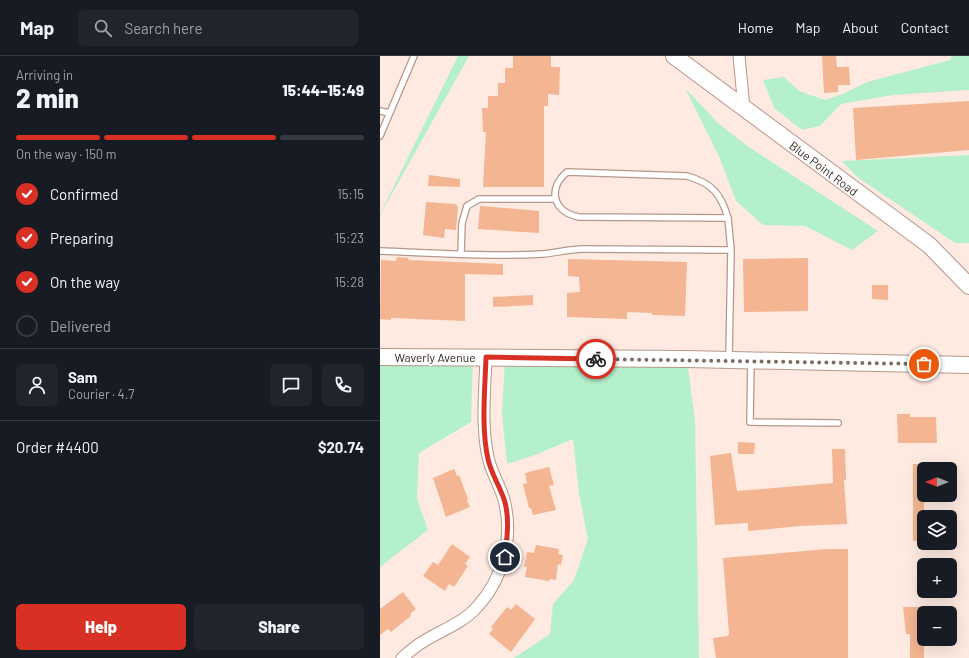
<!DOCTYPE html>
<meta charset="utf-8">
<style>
:root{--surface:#171b24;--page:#20242c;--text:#f1f3f6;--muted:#9ea1a6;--line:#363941;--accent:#d93025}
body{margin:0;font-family:Barlow,sans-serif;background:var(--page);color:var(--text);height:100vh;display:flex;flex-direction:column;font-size:15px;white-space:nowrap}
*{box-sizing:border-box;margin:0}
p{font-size:13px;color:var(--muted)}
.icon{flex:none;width:22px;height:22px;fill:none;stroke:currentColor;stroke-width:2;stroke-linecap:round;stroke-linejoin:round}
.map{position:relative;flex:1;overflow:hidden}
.details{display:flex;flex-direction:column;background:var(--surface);width:380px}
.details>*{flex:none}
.needle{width:26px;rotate:270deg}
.controls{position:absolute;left:537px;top:406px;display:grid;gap:8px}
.controls a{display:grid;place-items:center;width:40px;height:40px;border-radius:6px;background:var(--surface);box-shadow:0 4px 16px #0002;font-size:20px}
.pin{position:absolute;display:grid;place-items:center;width:34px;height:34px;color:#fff;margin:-17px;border:2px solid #fff;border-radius:50%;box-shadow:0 1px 4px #0007}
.courier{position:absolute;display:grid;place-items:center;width:40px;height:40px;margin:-20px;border:3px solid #d93025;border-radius:50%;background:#fff;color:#222;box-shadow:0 1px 5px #0007}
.summary em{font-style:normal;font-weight:800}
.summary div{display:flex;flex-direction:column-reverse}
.summary{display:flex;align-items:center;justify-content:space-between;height:68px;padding:0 16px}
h1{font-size:26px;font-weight:800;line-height:30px}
.bar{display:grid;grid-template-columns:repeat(4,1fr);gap:6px 4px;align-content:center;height:48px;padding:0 16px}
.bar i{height:5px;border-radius:3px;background:var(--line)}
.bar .on{background:var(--accent)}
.bar p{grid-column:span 4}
.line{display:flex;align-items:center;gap:10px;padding:0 16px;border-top:1px solid var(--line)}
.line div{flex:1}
.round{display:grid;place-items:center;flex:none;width:42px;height:42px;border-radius:6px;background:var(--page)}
ol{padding:0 16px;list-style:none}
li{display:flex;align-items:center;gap:12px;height:44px}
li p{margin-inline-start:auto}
li .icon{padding:4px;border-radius:50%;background:var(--accent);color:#fff;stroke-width:4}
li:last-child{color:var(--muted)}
li i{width:22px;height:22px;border:2px solid var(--line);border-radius:50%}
.cta{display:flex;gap:8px;margin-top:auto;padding:8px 16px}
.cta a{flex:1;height:46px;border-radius:6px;background:var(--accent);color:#fff;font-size:16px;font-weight:800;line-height:46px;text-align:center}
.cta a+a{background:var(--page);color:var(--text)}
header{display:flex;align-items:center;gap:24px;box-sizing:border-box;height:56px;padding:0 20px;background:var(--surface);border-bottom:1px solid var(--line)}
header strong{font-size:19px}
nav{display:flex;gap:22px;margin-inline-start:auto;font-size:14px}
.search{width:280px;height:36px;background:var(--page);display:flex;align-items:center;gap:10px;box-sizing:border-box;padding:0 14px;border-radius:6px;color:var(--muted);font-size:15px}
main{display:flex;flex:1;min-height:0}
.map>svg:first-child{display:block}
.green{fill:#b5f0cc}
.building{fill:#f3b592}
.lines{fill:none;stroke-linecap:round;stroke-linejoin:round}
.lane-casing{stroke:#b69789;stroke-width:8}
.street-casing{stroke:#b69789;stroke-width:13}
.secondary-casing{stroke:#b69789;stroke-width:18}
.lane{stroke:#fff;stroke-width:5.5}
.street{stroke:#fff;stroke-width:11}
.secondary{stroke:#fff;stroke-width:16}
.done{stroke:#7c6d66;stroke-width:4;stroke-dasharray:0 7.2}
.route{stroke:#d93025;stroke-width:5}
.labels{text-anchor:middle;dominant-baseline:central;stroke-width:4;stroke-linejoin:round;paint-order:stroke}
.street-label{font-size:12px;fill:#362a24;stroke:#fcfcfc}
</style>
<header>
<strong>Map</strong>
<div class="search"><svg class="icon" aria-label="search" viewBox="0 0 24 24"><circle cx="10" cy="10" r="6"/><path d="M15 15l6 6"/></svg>Search here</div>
<nav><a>Home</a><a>Map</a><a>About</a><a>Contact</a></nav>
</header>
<main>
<section class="details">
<div class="summary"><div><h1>2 min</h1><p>Arriving in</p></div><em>15:44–15:49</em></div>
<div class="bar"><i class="on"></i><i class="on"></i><i class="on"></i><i></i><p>On the way · 150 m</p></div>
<ol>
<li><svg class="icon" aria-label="check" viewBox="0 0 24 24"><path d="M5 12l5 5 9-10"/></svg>Confirmed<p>15:15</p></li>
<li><svg class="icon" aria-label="check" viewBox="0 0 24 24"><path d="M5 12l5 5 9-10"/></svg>Preparing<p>15:23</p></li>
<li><svg class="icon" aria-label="check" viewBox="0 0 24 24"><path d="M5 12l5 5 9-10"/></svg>On the way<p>15:28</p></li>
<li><i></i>Delivered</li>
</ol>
<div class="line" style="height:72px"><a class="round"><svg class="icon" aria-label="person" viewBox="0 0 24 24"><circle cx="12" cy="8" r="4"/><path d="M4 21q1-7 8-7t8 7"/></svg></a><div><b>Sam</b><p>Courier · 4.7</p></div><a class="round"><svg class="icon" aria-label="chat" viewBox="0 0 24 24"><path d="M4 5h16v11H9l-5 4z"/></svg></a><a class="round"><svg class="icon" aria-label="phone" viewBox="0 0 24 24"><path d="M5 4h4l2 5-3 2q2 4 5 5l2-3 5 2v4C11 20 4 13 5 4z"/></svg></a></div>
<div class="line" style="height:52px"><div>Order #4400</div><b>$20.74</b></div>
<div class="cta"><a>Help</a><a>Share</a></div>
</section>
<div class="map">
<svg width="589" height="602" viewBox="0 0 589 602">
<rect width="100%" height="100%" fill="#ffeae1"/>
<path class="green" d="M78,0H89L0,159V158Z
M572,0H589V34L513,39L461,48L440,70L422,74L394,52L383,24L404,21L419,35L445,44L463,38L487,26L570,4Z
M305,32L338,67L366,89L498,175L472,194L425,170L383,169L356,145L340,103Z
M589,99V187H575L477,121L462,105Z
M0,301H93L91,366L39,397L37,443L48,474L0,511Z
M125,302L307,303L315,365L319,602H134L170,578L173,548L194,524L208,483L199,438L193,383L155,399L127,408L122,358Z"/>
<path class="building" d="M133,0H171V11H180L179,39L168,38V50H164V131H103L106,76H103L102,52H108V40H118V27H125V12H133Z
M442,0H456L457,11H469L470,29H458V36L444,37Z
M589,45V94L476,104L473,52Z
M49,119L80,123V131L48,130Z
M46,146L76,148L78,152L76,174L65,173L64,182L43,179Z
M100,150L159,155V177L98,173Z
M17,201L29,202L28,204L123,208V219L85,218V265L11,262V264L0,263L1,204L16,205Z
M428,202V255L364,256L363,203Z
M188,203L307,206L305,260L272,259V257L247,256V263L187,261V237L200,236L199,221L188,220Z
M492,229H508V244L492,243Z
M153,239V249L113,251V241Z
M517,358H530V361H556L557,387H518Z
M358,386L375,387L374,398H358Z
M452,393H465L466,424H464L467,468L420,470L368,475V467L335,469L330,400L351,397L357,435L453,427Z
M533,408H544V484L533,485Z
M169,411L174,429L169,430L176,454L153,459L151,452H149L143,428L147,427L145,417Z
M74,413L77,420L79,419L88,443L87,444L90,451L66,461L53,422Z
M72,488L90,501L85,508L88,510L74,531L69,528L65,535L43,520L53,506L58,509Z
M156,489L179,493L178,498L183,499L181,509L178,508L176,524L170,523L169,525L145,521L147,511H144L147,496L154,497Z
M447,493H468V602H336L333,582L348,580L349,577L343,502Z
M23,536L36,553L30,558L31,560L11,576L8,573L0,579V553Z
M136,548L155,563L131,596L109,578L113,573L111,571L127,551L131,554Z
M523,551H544V602H530V578H526Z"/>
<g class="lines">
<defs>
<path id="lane" d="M0,55L9,57
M0,80L34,0
M348,162C341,138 332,127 307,120L187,116C167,133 173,156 199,161L348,162L351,194L349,302
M0,195C54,197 109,201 163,198C176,197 189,193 203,193L351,194
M81,197L82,167L87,150L99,143H176
M371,305L370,366L458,367"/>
<path id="street" d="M359,0L364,53
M22,602C28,597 34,591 41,587C59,575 82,568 97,551C123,523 134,481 124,444C120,429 111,416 108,401C101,369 105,334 106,301"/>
<path id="secondary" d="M294,0L549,189L589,230
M0,301L307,303L589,309"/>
</defs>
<use href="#lane" class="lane-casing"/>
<use href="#street" class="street-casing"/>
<use href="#secondary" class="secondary-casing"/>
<use href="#lane" class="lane"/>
<use href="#street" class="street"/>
<use href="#secondary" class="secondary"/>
</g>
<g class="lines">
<path class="done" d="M216,303L544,308"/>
<path class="route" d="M125,501C127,482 130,461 124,443C119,429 111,417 108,403C101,372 105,333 106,301L216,303"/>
</g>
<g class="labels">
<g class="street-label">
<text transform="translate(444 112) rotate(37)">Blue Point Road</text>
<text x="55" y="301">Waverly Avenue</text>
</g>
</g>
</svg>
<div class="controls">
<a><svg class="needle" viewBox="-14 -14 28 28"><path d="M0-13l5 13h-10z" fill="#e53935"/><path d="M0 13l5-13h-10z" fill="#9ea1a6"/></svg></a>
<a><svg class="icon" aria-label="layers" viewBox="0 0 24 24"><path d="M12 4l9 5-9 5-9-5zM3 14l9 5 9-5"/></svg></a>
<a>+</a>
<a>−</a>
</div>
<div class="pin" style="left:544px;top:308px;background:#ea580c"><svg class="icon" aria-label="bag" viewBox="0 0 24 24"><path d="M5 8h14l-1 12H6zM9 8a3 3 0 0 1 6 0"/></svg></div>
<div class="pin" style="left:125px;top:501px;background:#1f2937"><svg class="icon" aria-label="home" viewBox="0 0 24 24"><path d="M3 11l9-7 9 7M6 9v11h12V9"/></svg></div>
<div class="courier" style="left:216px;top:303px"><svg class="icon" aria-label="bike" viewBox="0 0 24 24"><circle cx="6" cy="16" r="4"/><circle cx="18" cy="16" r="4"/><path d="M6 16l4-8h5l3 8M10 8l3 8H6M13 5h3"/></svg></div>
</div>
</main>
